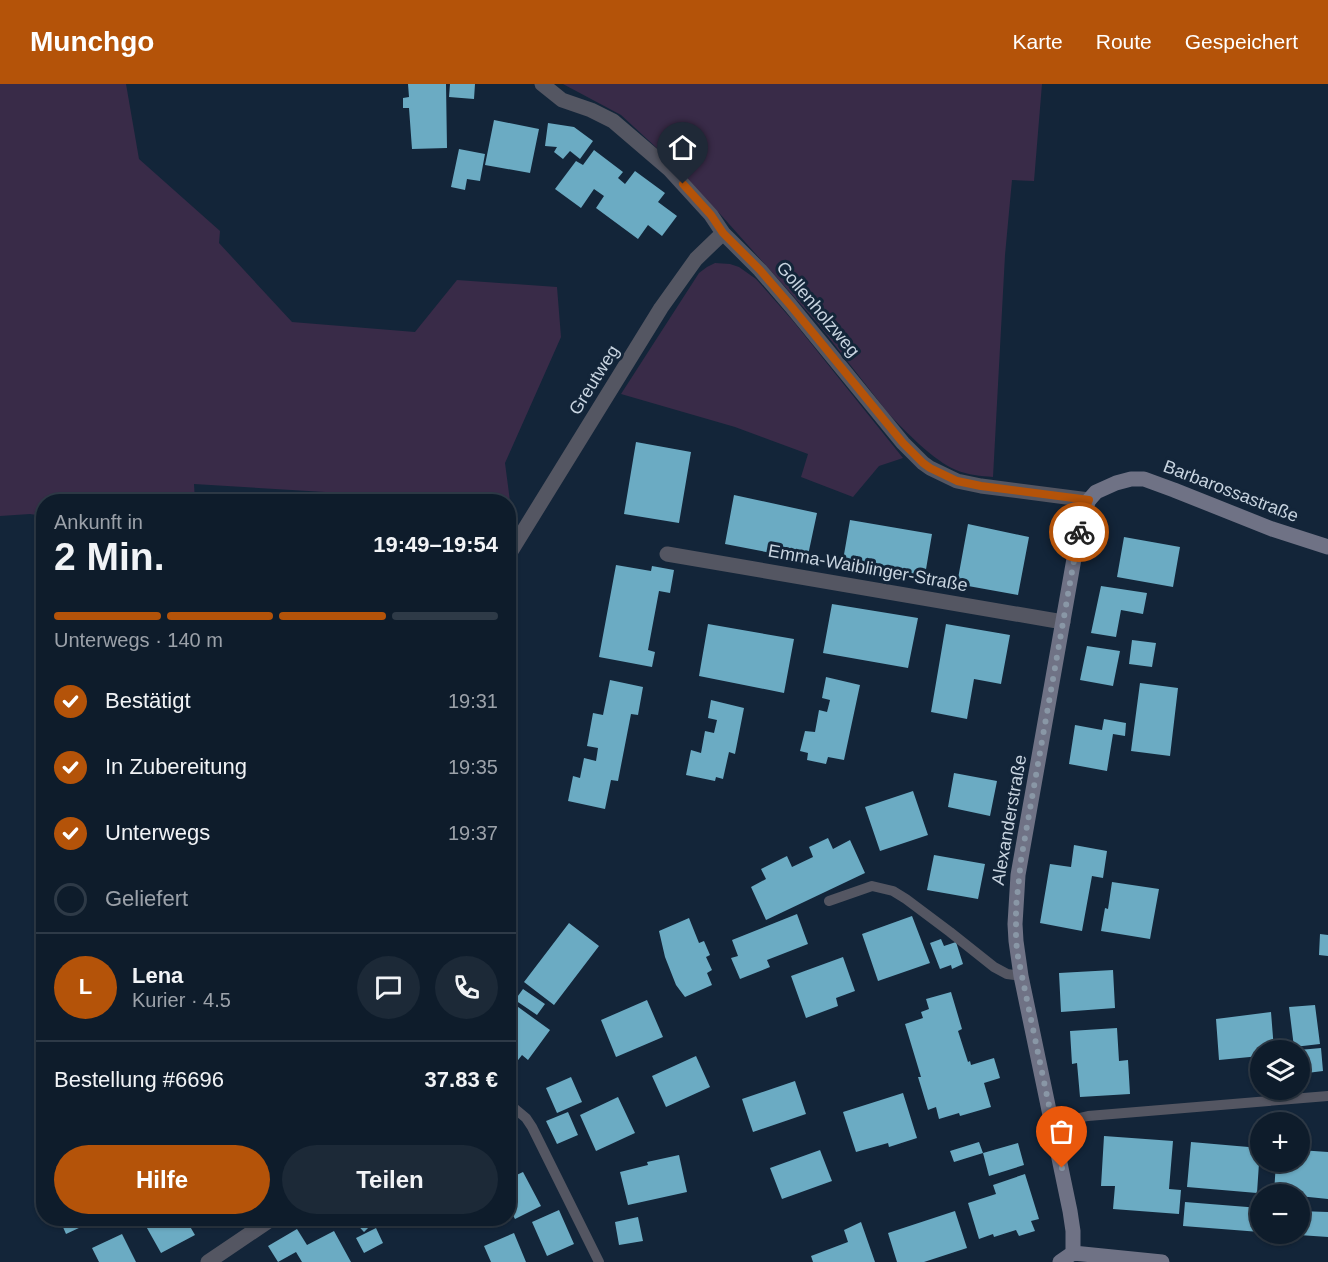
<!DOCTYPE html>
<html lang="de">
<meta charset="utf-8">
<style>
:root{--surface:#0e1c2b;--page:#1c2937;--text:#f1f3f6;--muted:#9ba1a9;--line:#2e3a47;--accent:#b45309}
body{margin:0;font-family:Arial,sans-serif;background:var(--page);color:var(--text);height:100vh;display:flex;flex-direction:column;font-size:22px;white-space:nowrap}
*{box-sizing:border-box;margin:0}
p{font-size:20px;color:var(--muted)}
.icon{flex:none;width:33px;height:33px;fill:none;stroke:currentColor;stroke-width:2;stroke-linecap:round;stroke-linejoin:round}
.map{position:relative;flex:1;overflow:hidden}
.sheet{position:absolute;left:36px;top:410px;width:480px;height:732px;display:flex;flex-direction:column;background:var(--surface);border-radius:24px;box-shadow:0 2px 4px #0004,0 0 0 2px var(--line)}
.sheet>*{flex:none}
.fabs{position:absolute;left:1250px;top:956px;display:grid;gap:12px}
.fabs a{display:grid;place-items:center;width:60px;height:60px;border-radius:50%;background:var(--surface);box-shadow:0 2px 4px #0004,0 0 0 2px var(--line);font-size:30px}
.pin{position:absolute;display:grid;place-items:center;width:51px;height:51px;color:#fff;margin:-62px -26px;border-radius:50% 50% 50% 0;rotate:-45deg;box-shadow:0 0 6px #0007}
.pin .icon{rotate:45deg}
.courier{position:absolute;display:grid;place-items:center;width:60px;height:60px;margin:-30px;border:4px solid #b45309;border-radius:50%;background:#fff;color:#222;box-shadow:0 2px 8px #0007}
.headline em{font-style:normal;font-weight:600}
.headline div{display:flex;flex-direction:column-reverse}
.headline{display:flex;align-items:center;justify-content:space-between;height:102px;padding:0 18px}
h1{font-size:39px;font-weight:600;line-height:45px}
.bar{display:grid;grid-template-columns:repeat(4,1fr);gap:9px 6px;align-content:center;height:72px;padding:0 18px}
.bar i{height:8px;border-radius:4px;background:var(--line)}
.bar .active{background:var(--accent)}
.bar p{grid-column:span 4}
.line{display:flex;align-items:center;gap:15px;padding:0 18px;border-top:2px solid var(--line)}
.line div{flex:1}
.round{display:grid;place-items:center;flex:none;width:63px;height:63px;border-radius:32px;background:var(--page)}
ol{padding:0 18px;list-style:none}
li{display:flex;align-items:center;gap:18px;height:66px}
li p{margin-inline-start:auto}
li .icon{padding:6px;border-radius:50%;background:var(--accent);color:#fff;stroke-width:4}
li:last-child{color:var(--muted)}
li i{width:33px;height:33px;border:3px solid var(--line);border-radius:50%}
.button{display:flex;gap:12px;margin-top:auto;padding:12px 18px}
.button a{flex:1;height:69px;border-radius:36px;background:var(--accent);color:#fff;font-size:24px;font-weight:600;line-height:69px;text-align:center}
.button a+a{background:var(--page);color:var(--text)}
header{display:flex;align-items:center;gap:36px;box-sizing:border-box;height:84px;padding:0 30px;background:var(--accent);color:#fff}
header strong{font-size:28px}
nav{display:flex;gap:33px;margin-inline-start:auto;font-size:21px}
.map>svg:first-child{display:block}
.green{fill:#392b48}
.building{fill:#6babc3}
.lines{fill:none;stroke-linecap:round;stroke-linejoin:round}
.lane{stroke:#545662;stroke-width:10}
.street{stroke:#545662;stroke-width:15}
.secondary{stroke:#6f7285;stroke-width:15}
.done{stroke:#8997a6;stroke-width:6;stroke-dasharray:0 10.8}
.route{stroke:#b45309;stroke-width:8}
.labels{text-anchor:middle;dominant-baseline:central;stroke-width:6;stroke-linejoin:round;paint-order:stroke}
.street-label{font-size:18px;fill:#c8d4e0;stroke:#132539}
</style>
<header>
<strong>Munchgo</strong>
<nav><a>Karte</a><a>Route</a><a>Gespeichert</a></nav>
</header>
<div class="map">
<svg width="1328" height="1178" viewBox="0 0 1328 1178">
<rect width="100%" height="100%" fill="#132539"/>
<path class="green" d="M0,0H126L139,75L220,147L219,159L292,238L415,248L457,196L557,203L561,253L505,379L511,425H509L508,417H430L375,411L194,400L195,417H44L43,432L30,430L0,432Z
M563,0H1042L1034,97L1012,96L1005,171L993,393C981,392 968,391 956,386C934,377 905,347 888,329L819,241L721,131L660,67L621,31Z
M715,179L730,180L739,183L756,195L793,237L903,374L879,382L853,413L801,393L808,370L735,343L621,310L699,189L707,183Z"/>
<path class="building" d="M408,0H446L447,64L412,65L409,24H403V14L409,13Z
M450,0H475L474,15L449,13Z
M494,36L539,45L530,89L485,81Z
M548,39L574,43L593,57L580,75L570,67L563,75L554,68L557,63L545,62Z
M459,65L485,70L480,97L467,95L465,106L451,103Z
M594,66L623,88L618,94L625,100L635,87L665,109L658,118L677,132L662,152L648,141L638,155L596,124L604,112L594,105L581,124L555,105L576,77L583,81Z
M636,358L691,368L679,439L624,430Z
M209,410L245,416V417H208Z
M734,411L817,429L807,476L725,460Z
M850,436L932,450L924,497L842,482Z
M968,440L1029,453L1018,511L957,500Z
M1124,453L1180,463L1173,503L1117,493Z
M616,481L651,487L652,482L674,486L670,509L659,507L648,566L655,568L652,583L599,573Z
M1101,502L1147,509L1143,530L1121,526L1116,553L1091,549Z
M832,520L918,534L908,584L823,569Z
M708,540L794,555L784,609L699,592Z
M946,540L1010,551L1001,600L974,595L967,635L931,628Z
M1132,556L1156,559L1152,583L1129,580Z
M1087,562L1120,567L1113,602L1080,596Z
M826,593L860,601L844,676L828,673L826,680L807,676L808,669L800,667L805,647L815,648L819,626L827,628L830,616L822,614Z
M610,596L643,603L638,631L631,630L618,697L611,696L605,725L568,717L573,692L580,694L584,674L596,677L598,664L587,662L593,629L603,631Z
M1140,599L1178,604L1170,672L1131,667Z
M711,616L744,624L735,670L729,668L723,695L716,693L715,697L686,691L691,666L701,669L705,647L714,649L717,636L708,634Z
M1104,635L1126,639L1125,652L1113,650L1107,687L1069,680L1075,641L1102,646Z
M954,689L997,697L990,732L948,723Z
M913,707L928,751L880,767L865,723Z
M828,754L833,765L850,756L865,789L766,836L751,803L766,795L761,785L787,772L792,783L813,773L809,763Z
M1074,761L1107,767L1103,794L1092,792L1082,847L1040,839L1050,780L1071,783Z
M934,771L985,780L978,815L927,806Z
M1112,798L1159,805L1150,855L1101,847L1105,824L1108,825Z
M797,830L808,860L767,876L770,883L740,895L731,874L738,872L732,856Z
M912,832L930,879L878,897L862,850Z
M689,834L699,859L704,857L710,871L706,873L712,886L707,889L712,901L685,913L676,901L665,873L659,847Z
M569,839L599,862L554,921L524,898Z
M1320,850L1328,851V872L1319,871Z
M941,855L944,862L956,858L963,880L952,885L951,881L940,885L930,859Z
M843,873L855,907L836,914L838,922L806,934L791,892Z
M1113,886L1115,924L1061,928L1059,889Z
M523,905L545,920L537,931L515,916Z
M951,908L962,945L958,947L968,978L970,977L971,981L994,974L1000,994L984,999L991,1023L960,1032L959,1029L939,1035L936,1023L928,1026L918,993H921L905,940L923,934L921,928L929,925L926,915Z
M647,916L663,953L616,973L601,936Z
M514,920L550,946L528,976L522,971L508,989V927Z
M1315,921L1320,960L1294,963L1289,923Z
M1271,928L1274,966H1260V972L1219,976L1216,935Z
M1117,944L1119,977L1128,976L1130,1010L1080,1013L1077,979L1072,980L1070,947Z
M1321,964L1323,987L1299,990V966Z
M696,972L710,1003L666,1023L652,992Z
M571,993L582,1018L557,1029L546,1004Z
M795,997L806,1030L753,1048L742,1015Z
M903,1009L917,1054L889,1063L888,1059L856,1068L843,1028Z
M618,1013L635,1049L596,1067L580,1031Z
M568,1028L578,1051L557,1060L546,1037Z
M1104,1052L1173,1057L1169,1105L1181,1106L1179,1130L1113,1125L1115,1102H1101Z
M979,1058L983,1069L1018,1059L1024,1081L989,1092L983,1069L954,1078L950,1067Z
M1191,1058L1260,1064L1257,1109L1187,1103Z
M820,1066L832,1097L782,1115L770,1084Z
M1299,1066L1328,1068V1115L1299,1112V1110H1274L1276,1077H1299Z
M679,1071L687,1108L628,1121L620,1088L648,1081L647,1078Z
M523,1088L541,1122L515,1135L508,1122V1095Z
M1025,1090L1039,1135L1031,1137L1035,1147L1019,1152L1016,1146L994,1153L993,1150L979,1155L968,1119L996,1110L993,1101Z
M1185,1118L1260,1124V1148L1183,1142Z
M559,1126L574,1160L547,1172L532,1138Z
M955,1127L967,1164L924,1178H897L888,1149Z
M1299,1127L1328,1128V1153L1299,1151Z
M638,1133L643,1157L619,1161L615,1138Z
M59,1134H77L81,1143L66,1150Z
M149,1134H185L195,1151L161,1169L143,1137Z
M351,1134H378L364,1148Z
M861,1138L875,1178H813L811,1172L848,1158L844,1146Z
M376,1144L383,1159L364,1169L356,1154Z
M297,1145L307,1161L334,1147L351,1178H302L296,1168L278,1178L268,1162Z
M514,1149L526,1178H491L484,1162Z
M122,1150L136,1178H99L92,1164Z"/>
<g class="lines">
<path class="lane" d="M829,817L872,802L893,807L906,815L950,848L994,883L1007,890L1021,892
M508,1019L526,1034L532,1043L599,1178
M1053,1040L1088,1032L1328,1012"/>
<path class="street" d="M542,0L562,16L591,26L613,37L669,85L711,131L723,149L760,186L791,222L903,359L923,379L930,384L957,397L981,402L1089,416
M667,470L1063,538
M508,472L661,224L696,175L723,149
M508,841L510,854L508,870
M208,1178L273,1134"/>
<path class="secondary" d="M1073,1169V1147L1070,1127L1021,892L1016,857L1015,840L1018,791L1075,469L1083,430L1089,416L1096,408L1116,399L1131,395H1144L1174,406L1272,445L1328,463
M1060,1178L1073,1169L1162,1178"/>
</g>
<g class="lines">
<path class="done" d="M1062,1084L1018,873L1016,857V823L1021,776L1079,448"/>
<path class="route" d="M683,100L711,131L723,149L760,186L791,222L903,359L923,379L930,384L957,397L981,402L1089,416L1083,430L1079,448"/>
</g>
<g class="labels">
<g class="street-label">
<text transform="translate(818 225) rotate(50)">Gollenholzweg</text>
<text transform="translate(594 296) rotate(-58)">Greutweg</text>
<text transform="translate(1231 407) rotate(21)">Barbarossastraße</text>
<text transform="translate(868 484) rotate(10)">Emma-Waiblinger-Straße</text>
<text transform="translate(1009 736) rotate(-80)">Alexanderstraße</text>
</g>
</g>
</svg>
<div class="fabs">
<a><svg class="icon" aria-label="layers" viewBox="0 0 24 24"><path d="M12 4l9 5-9 5-9-5zM3 14l9 5 9-5"/></svg></a>
<a>+</a>
<a>−</a>
</div>
<div class="pin" style="left:1062px;top:1084px;background:#ea580c"><svg class="icon" aria-label="bag" viewBox="0 0 24 24"><path d="M5 8h14l-1 12H6zM9 8a3 3 0 0 1 6 0"/></svg></div>
<div class="pin" style="left:683px;top:100px;background:#1f2937"><svg class="icon" aria-label="home" viewBox="0 0 24 24"><path d="M3 11l9-7 9 7M6 9v11h12V9"/></svg></div>
<div class="courier" style="left:1079px;top:448px"><svg class="icon" aria-label="bike" viewBox="0 0 24 24"><circle cx="6" cy="16" r="4"/><circle cx="18" cy="16" r="4"/><path d="M6 16l4-8h5l3 8M10 8l3 8H6M13 5h3"/></svg></div>
<section class="sheet">
<div class="headline"><div><h1>2 Min.</h1><p>Ankunft in</p></div><em>19:49–19:54</em></div>
<div class="bar"><i class="active"></i><i class="active"></i><i class="active"></i><i></i><p>Unterwegs · 140 m</p></div>
<ol>
<li><svg class="icon" aria-label="check" viewBox="0 0 24 24"><path d="M5 12l5 5 9-10"/></svg>Bestätigt<p>19:31</p></li>
<li><svg class="icon" aria-label="check" viewBox="0 0 24 24"><path d="M5 12l5 5 9-10"/></svg>In Zubereitung<p>19:35</p></li>
<li><svg class="icon" aria-label="check" viewBox="0 0 24 24"><path d="M5 12l5 5 9-10"/></svg>Unterwegs<p>19:37</p></li>
<li><i></i>Geliefert</li>
</ol>
<div class="line" style="height:108px"><b class="round" style="background:var(--accent);color:#fff">L</b><div><b>Lena</b><p>Kurier · 4.5</p></div><a class="round"><svg class="icon" aria-label="chat" viewBox="0 0 24 24"><path d="M4 5h16v11H9l-5 4z"/></svg></a><a class="round"><svg class="icon" aria-label="phone" viewBox="0 0 24 24"><path d="M5 4h4l2 5-3 2q2 4 5 5l2-3 5 2v4C11 20 4 13 5 4z"/></svg></a></div>
<div class="line" style="height:78px"><div>Bestellung #6696</div><b>37.83 €</b></div>
<div class="button"><a>Hilfe</a><a>Teilen</a></div>
</section>
</div>
